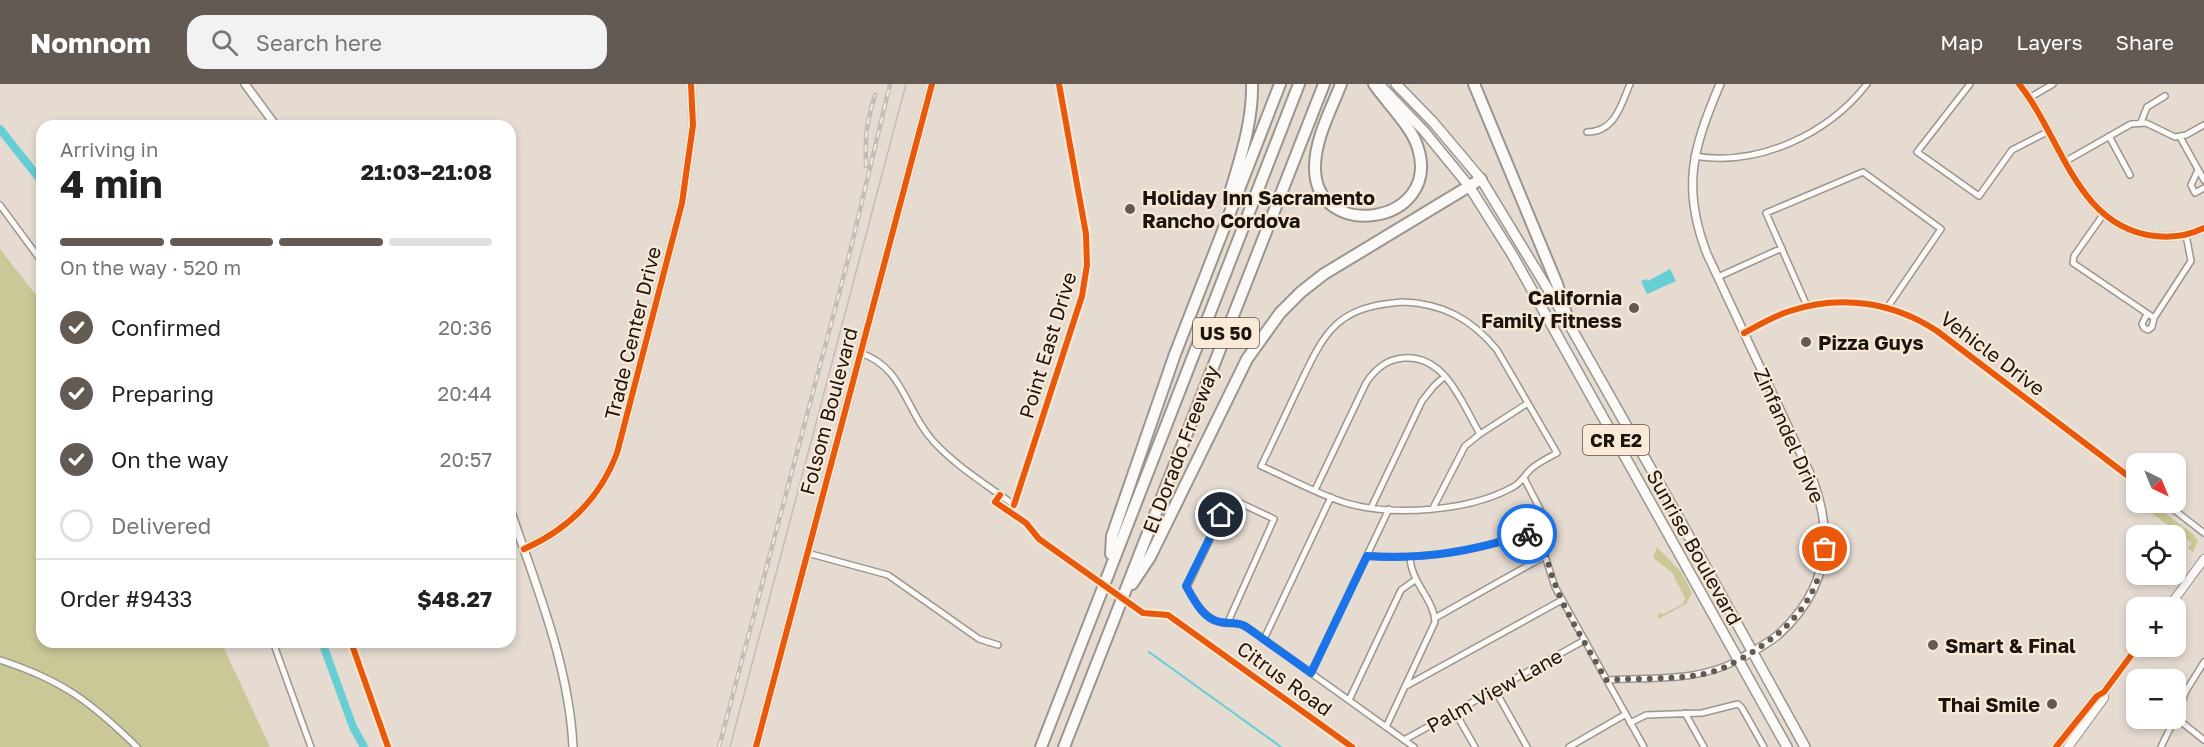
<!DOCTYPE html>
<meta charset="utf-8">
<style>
:root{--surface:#fff;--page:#f2f2f2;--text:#222;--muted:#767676;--line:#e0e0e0;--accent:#625a53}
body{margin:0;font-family:"Golos Text",sans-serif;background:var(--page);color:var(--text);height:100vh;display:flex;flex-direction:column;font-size:22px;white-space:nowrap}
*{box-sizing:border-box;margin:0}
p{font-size:20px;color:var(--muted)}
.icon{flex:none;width:33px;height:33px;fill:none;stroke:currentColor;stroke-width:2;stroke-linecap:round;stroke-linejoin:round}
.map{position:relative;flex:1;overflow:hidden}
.drawer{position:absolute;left:36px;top:36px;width:480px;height:528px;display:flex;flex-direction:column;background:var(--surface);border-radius:18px;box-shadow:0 3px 9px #0003}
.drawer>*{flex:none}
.needle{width:39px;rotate:137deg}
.fabs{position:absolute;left:2126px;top:369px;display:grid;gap:12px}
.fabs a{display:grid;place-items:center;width:60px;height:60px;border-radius:12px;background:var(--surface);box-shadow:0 3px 9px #0003;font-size:30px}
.pin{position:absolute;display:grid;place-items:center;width:51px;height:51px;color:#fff;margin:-26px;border:3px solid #fff;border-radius:50%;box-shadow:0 2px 6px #0007}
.courier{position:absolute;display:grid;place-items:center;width:60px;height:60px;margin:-30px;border:4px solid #1a73e8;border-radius:50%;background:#fff;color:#222;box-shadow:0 2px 8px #0007}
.head em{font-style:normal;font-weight:700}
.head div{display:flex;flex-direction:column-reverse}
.head{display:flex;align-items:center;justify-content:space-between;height:102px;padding:0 24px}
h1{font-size:39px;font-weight:700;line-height:45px}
.bar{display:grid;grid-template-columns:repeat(4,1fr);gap:9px 6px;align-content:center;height:72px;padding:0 24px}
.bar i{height:8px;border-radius:4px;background:var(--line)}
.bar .on{background:var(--accent)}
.bar p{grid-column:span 4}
.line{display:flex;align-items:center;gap:15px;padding:0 24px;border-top:2px solid var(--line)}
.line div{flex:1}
ol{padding:0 24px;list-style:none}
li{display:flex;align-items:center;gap:18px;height:66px}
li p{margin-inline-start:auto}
li .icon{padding:6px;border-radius:50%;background:var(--accent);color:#fff;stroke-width:4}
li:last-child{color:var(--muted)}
li i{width:33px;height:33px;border:3px solid var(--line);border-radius:50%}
header{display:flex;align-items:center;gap:36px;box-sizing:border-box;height:84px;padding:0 30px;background:var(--accent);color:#fff}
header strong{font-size:28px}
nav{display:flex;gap:33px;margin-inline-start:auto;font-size:21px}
.search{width:420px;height:54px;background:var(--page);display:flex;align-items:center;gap:15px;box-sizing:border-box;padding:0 21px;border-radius:18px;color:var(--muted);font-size:22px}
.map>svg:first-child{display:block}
.green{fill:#cac897}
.water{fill:#66ced5}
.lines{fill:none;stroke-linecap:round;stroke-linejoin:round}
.stream{stroke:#66ced5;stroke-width:2}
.canal{stroke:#66ced5;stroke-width:8}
.minor-casing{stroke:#9c958d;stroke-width:8}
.tertiary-casing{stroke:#9c958d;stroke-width:10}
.secondary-casing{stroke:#9c958d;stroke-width:10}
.primary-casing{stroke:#9c958d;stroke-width:12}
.motorway-casing{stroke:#9c958d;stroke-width:14}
.minor{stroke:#fbfaf8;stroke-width:5}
.tertiary{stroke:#fbfaf8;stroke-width:7}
.secondary{stroke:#fbfaf8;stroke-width:8}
.primary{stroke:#fbfaf8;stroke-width:9}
.motorway{stroke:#fbfaf8;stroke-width:10}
.tram{stroke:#c0bdbb;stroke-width:1.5}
.rail-casing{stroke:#c0bdbb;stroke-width:4.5}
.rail{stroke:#fae9d6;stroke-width:2;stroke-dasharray:7;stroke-linecap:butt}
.cycleway-casing{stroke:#fae9d6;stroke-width:10}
.cycleway{stroke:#e8590c;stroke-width:6}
.done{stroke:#625a53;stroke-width:6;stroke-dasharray:0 10.8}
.route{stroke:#1a73e8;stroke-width:8}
.poi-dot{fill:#625a53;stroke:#fae9d6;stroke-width:2}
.labels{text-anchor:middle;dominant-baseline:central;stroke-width:4.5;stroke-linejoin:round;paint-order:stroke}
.shield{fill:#fae9d6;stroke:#5e554b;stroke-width:1.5}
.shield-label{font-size:18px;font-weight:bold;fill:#1b150f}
.poi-label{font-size:20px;font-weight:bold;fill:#1b150f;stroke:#fae9d6;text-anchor:start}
.street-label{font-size:20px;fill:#1b150f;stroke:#fae9d6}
</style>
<header>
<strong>Nomnom</strong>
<div class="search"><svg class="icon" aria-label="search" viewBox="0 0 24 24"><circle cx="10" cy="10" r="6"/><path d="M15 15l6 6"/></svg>Search here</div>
<nav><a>Map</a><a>Layers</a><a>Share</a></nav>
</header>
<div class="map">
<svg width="2204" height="663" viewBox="0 0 2204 663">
<rect width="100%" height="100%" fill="#e5dbd1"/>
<path class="green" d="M0,165L42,219V558H221L270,663H0Z
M2138,419H2151L2193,450L2198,457L2193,468L2188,464L2192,459Z
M1657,463L1681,488L1692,509L1686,520L1658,535V529L1663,530L1683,520L1685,514L1672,489L1655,475L1653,473Z"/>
<path class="water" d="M1670,185L1676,197L1647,210L1641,197L1646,195L1648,197Z"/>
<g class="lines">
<path class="stream" d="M1149,568L1281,663"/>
<path class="canal" d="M0,45L42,98
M322,558L353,643L364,663"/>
<defs>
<path id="minor" d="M1970,0L1917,68L1979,112L2012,66L2049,47
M2029,14L2053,0
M2141,38L2147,23L2165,12
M1587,48C1615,48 1621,21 1630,0
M2109,52L2130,91
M2180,53L2204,96
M1694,72C1759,83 1828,50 1867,0
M2066,77L2131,40L2146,39L2175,53L2186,51L2204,41
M2198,86L2191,101L2195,109L2204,104
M0,121L42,178
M2103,131L2074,172L2073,179L2154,234L2191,177L2186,151
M1718,193L1782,164
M1402,218C1442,219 1472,235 1497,266L1557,369C1548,374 1537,379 1530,386C1524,392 1521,399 1513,403C1470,427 1394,433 1346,419C1317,410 1289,394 1261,382C1274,356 1286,329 1299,302C1325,247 1336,223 1402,218Z
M1807,222L1766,129L1863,88L1941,145L1887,224
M2147,230L2142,240L2144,244L2148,246L2152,243L2154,234
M1744,249C1759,241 1774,232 1790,227C1840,210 1893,218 1937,247L2136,398
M860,269C904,283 905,327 934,358C957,383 987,401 1014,421L1082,212L1087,181L1086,150L1059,0
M1524,394L1542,429L1545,472L1555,503L1644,663
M1315,406L1366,299C1375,285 1387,275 1404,274C1446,271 1462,320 1480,350
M2164,418L2204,449
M1371,424L1422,317L1434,302L1445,292
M1433,424L1465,362L1480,350L1528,319
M807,469L888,491L979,555L998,561
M1367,472C1434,476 1481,465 1544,445
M1435,534L1545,472
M1228,538L1274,435L1230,414L1187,503C1194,516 1203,533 1219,538C1233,542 1235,535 1251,546L1414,663
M1264,555L1331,413
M273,558L311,663
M0,576C62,596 91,618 137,663
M1311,589L1389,425
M1607,596C1652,593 1698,598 1738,576
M1406,602L1562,516
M1495,606L1527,663
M1349,616L1401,506L1415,496
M1455,628L1475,663
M1685,629L1704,663
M2175,633L2204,656
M2175,634L2186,607L2204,578
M1630,639L1646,631L1702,629L1738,620L1742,624L1764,663
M1386,643L1435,538C1434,515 1411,499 1410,473
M1404,656L1585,556
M1569,663L1626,630
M2161,663L2175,634"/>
<path id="tertiary" d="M245,0L276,42
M1720,0C1693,64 1681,103 1707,170L1813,396C1835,455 1826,508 1778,551C1766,561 1751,568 1738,576
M2019,0C2062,53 2076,143 2155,152C2172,154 2188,152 2204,144
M510,425C536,502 569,580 573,663
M524,465C567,446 600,414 617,369L682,119L693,41L691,0"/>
<path id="secondary" d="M2168,524L2204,475
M756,663L932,0
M2056,663L2097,612L2104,608L2138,562
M2068,663L2104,614V608"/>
<path id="primary" d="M1379,0L1424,47L1469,102L1513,172L1787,663
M1396,0L1433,38L1481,95L1569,240L1676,429L1805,663"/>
<path id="motorway" d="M1341,0C1331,26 1315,55 1315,83C1314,159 1442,141 1418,64C1412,43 1387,19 1374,0
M1474,0L1557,200L1569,240
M1228,116C1239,78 1253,39 1252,0
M1111,470L1112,452L1175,270L1280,0
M1132,500L1150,473L1247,275L1280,229L1301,208L1324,190L1481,95
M1041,663L1299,0
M1064,663L1324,0"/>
</defs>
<use href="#minor" class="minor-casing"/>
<use href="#tertiary" class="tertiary-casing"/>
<use href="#secondary" class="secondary-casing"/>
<use href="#primary" class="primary-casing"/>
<use href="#motorway" class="motorway-casing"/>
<use href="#minor" class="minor"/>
<use href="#tertiary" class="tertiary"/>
<use href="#secondary" class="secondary"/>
<use href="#primary" class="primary"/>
<use href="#motorway" class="motorway"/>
<path class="tram" d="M730,663L906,0"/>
<defs>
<path id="rail" d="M866,82C865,52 866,41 875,11
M719,663L849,172L890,0"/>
</defs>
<use href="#rail" class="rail-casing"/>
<use href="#rail" class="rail"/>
<defs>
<path id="cycleway" d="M2019,0C2062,53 2076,143 2155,152C2172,154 2188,152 2204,144
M1744,249C1759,241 1774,232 1790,227C1840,210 1893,218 1937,247L2136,398
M1000,411L995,418L1026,439L1039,455L1143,529L1168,531L1352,663
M1014,421L1082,212L1087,181L1086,150L1059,0
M524,465C567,446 600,414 617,369L682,119L693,41L691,0
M351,558L388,663
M756,663L932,0
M2056,663L2097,612L2104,608L2138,562"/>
</defs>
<use href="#cycleway" class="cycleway-casing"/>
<use href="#cycleway" class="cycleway"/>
</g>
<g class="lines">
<path class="done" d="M1527,450L1544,445C1543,499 1581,550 1606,596C1638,594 1672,596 1703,590C1719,587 1732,580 1746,572C1789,546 1818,517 1825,465"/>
<path class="route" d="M1221,431L1186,502C1194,516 1203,535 1220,538C1229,540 1236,538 1245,542L1311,589L1367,472C1425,476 1472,467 1527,450"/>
</g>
<g class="poi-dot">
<circle cx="1130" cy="125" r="6"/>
<circle cx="1634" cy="224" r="6"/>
<circle cx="1806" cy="258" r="6"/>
<circle cx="1933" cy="561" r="6"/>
<circle cx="2052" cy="620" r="6"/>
</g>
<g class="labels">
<g class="shield">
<rect x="1193" y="234" width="66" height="30" rx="4.5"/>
<rect x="1583" y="341" width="66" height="30" rx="4.5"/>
</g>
<g class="shield-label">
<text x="1226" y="249">US 50</text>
<text x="1616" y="356">CR E2</text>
</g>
<g class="poi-label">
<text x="1142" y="113">Holiday Inn Sacramento<tspan x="1142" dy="23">Rancho Cordova</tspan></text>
<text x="1622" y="213" text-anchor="end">California<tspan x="1622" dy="23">Family Fitness</tspan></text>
<text x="1818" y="258">Pizza Guys</text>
<text x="1945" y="561">Smart &amp; Final</text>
<text x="2040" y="620" text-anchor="end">Thai Smile</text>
</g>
<g class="street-label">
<text transform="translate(632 249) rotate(-76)">Trade Center Drive</text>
<text transform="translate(1047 261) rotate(-73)">Point East Drive</text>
<text transform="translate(1993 269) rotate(37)">Vehicle Drive</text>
<text transform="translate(828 327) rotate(-75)">Folsom Boulevard</text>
<text transform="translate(1790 351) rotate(66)">Zinfandel Drive</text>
<text transform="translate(1180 365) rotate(-69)">El Dorado Freeway</text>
<text transform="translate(1695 463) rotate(61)">Sunrise Boulevard</text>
<text transform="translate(1285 594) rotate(36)">Citrus Road</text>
<text transform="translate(1494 606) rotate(-29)">Palm View Lane</text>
</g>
</g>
</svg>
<div class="fabs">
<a><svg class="needle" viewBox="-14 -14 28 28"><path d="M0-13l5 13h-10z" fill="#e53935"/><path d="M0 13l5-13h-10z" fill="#767676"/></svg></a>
<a><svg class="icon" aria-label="locate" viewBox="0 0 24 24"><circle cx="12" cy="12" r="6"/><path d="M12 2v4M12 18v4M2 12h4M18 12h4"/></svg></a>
<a>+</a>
<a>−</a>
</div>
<div class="pin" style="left:1825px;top:465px;background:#ea580c"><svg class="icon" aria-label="bag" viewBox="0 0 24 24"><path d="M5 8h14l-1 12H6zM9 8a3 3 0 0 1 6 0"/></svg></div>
<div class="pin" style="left:1221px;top:431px;background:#1f2937"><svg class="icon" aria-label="home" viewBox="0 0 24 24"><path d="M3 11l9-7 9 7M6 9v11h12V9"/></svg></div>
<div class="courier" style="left:1527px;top:450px"><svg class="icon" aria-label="bike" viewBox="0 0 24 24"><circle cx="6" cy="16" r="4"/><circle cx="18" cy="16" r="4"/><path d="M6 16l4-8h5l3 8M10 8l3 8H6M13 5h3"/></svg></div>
<section class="drawer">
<div class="head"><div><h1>4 min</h1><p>Arriving in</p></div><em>21:03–21:08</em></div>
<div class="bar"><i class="on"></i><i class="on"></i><i class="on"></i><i></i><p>On the way · 520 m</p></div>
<ol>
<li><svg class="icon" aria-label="check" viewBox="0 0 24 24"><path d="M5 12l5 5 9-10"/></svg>Confirmed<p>20:36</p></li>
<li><svg class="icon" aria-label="check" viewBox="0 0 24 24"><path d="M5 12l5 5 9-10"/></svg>Preparing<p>20:44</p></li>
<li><svg class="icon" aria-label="check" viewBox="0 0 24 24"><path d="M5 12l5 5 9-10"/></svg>On the way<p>20:57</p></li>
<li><i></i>Delivered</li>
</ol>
<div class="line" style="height:78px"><div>Order #9433</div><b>$48.27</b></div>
</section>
</div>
